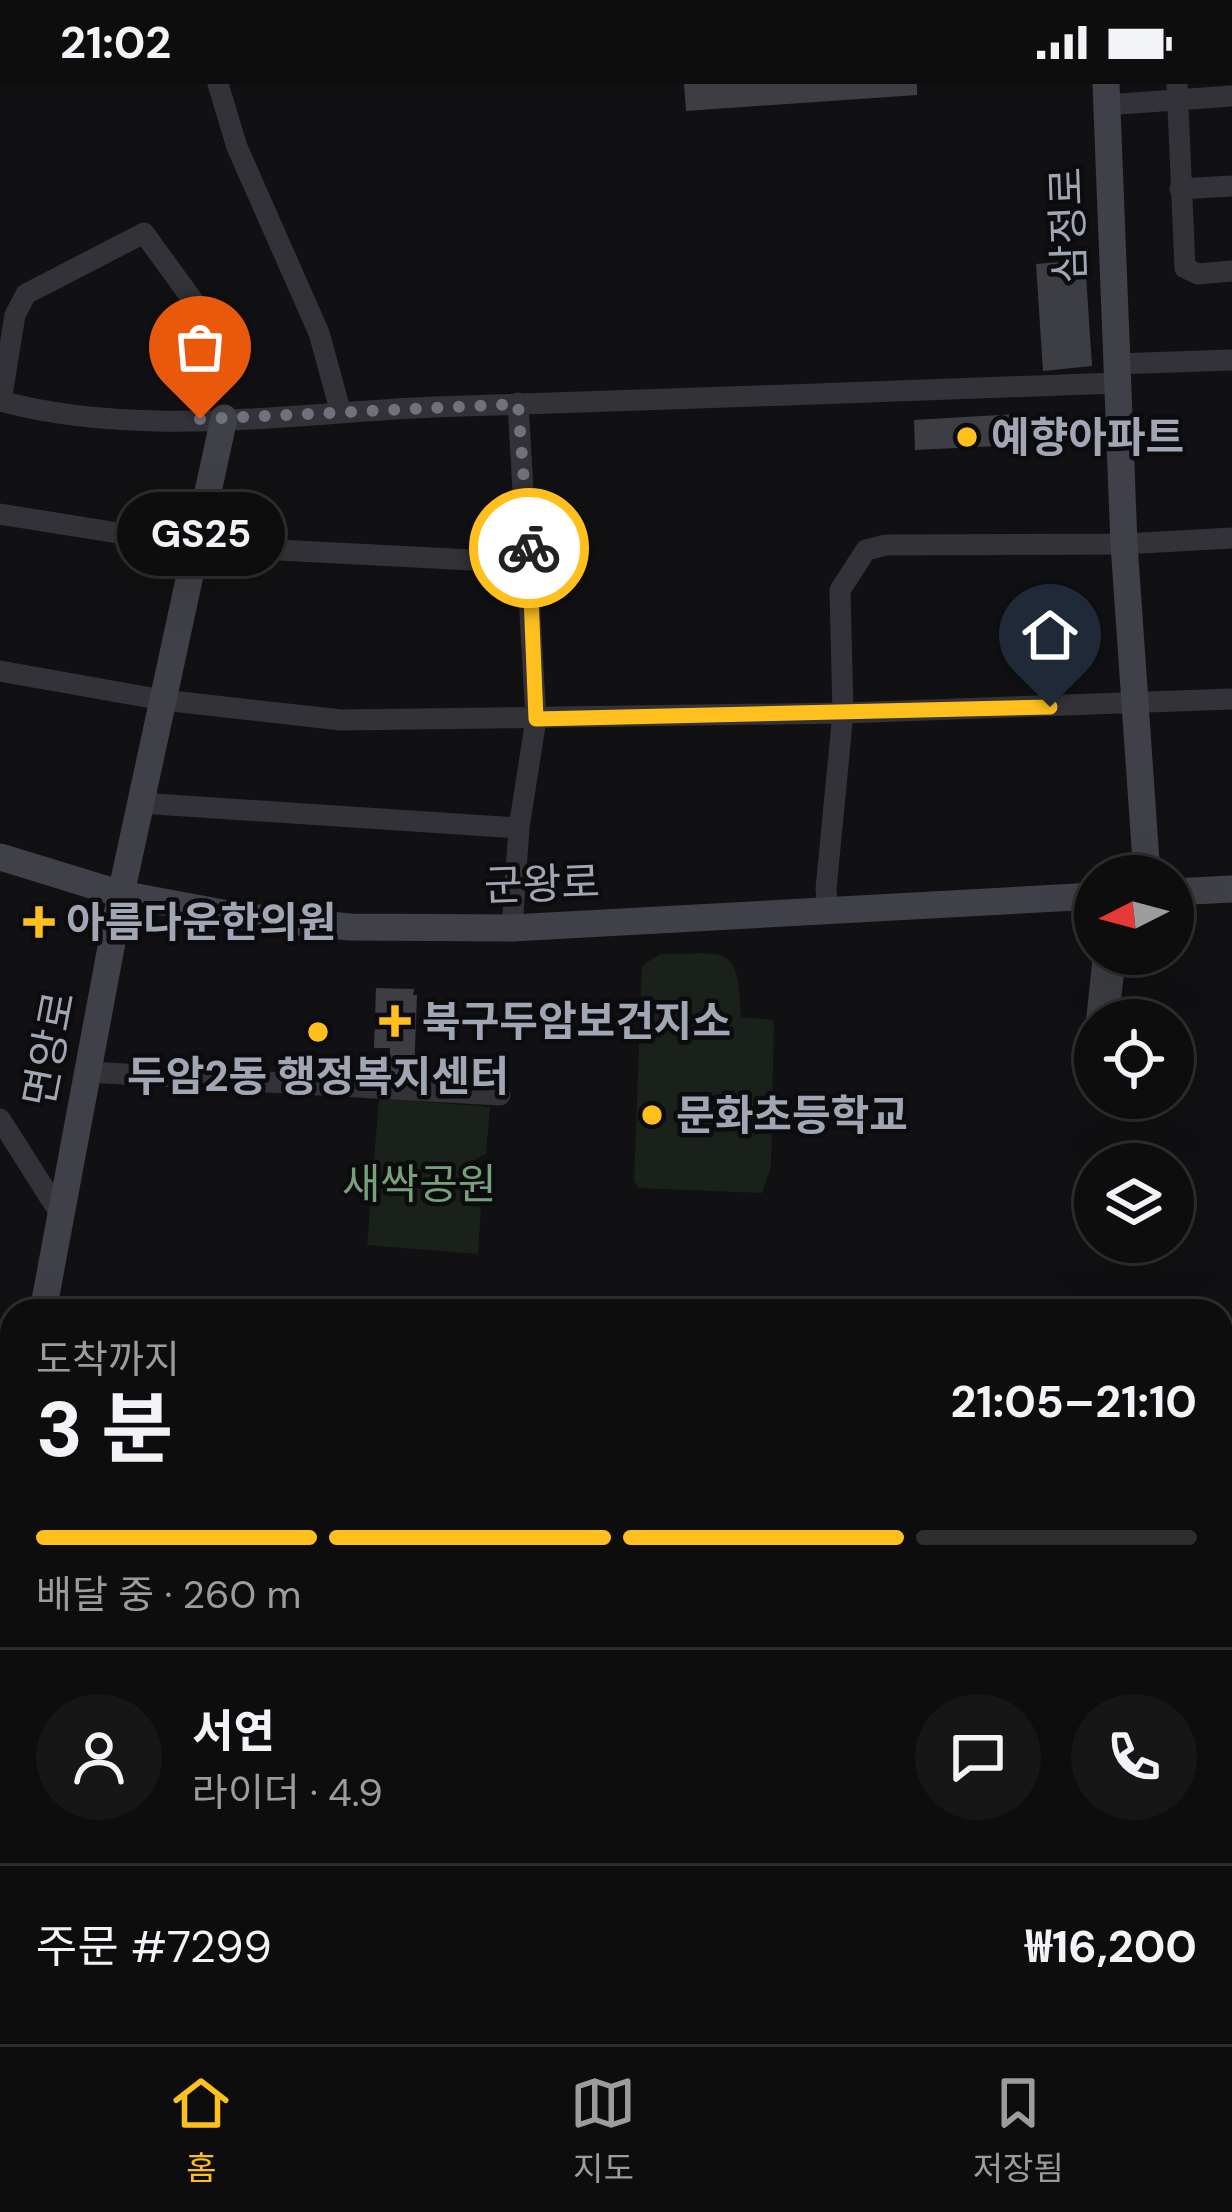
<!DOCTYPE html>
<html lang="ko">
<meta charset="utf-8">
<style>
:root{--surface:#0d0d0e;--page:#161617;--text:#f1f3f6;--muted:#9a9c9e;--line:#2d2d2e;--accent:#ffc01d}
body{margin:0;font-family:"DM Sans","Noto Sans KR",sans-serif;background:var(--page);color:var(--text);height:100vh;display:flex;flex-direction:column;font-size:45px;white-space:nowrap}
*{box-sizing:border-box;margin:0}
p{font-size:39px;color:var(--muted)}
.icon{flex:none;width:66px;height:66px;fill:none;stroke:currentColor;stroke-width:2;stroke-linecap:round;stroke-linejoin:round}
.map{position:relative;flex:1;overflow:hidden}
.details{position:absolute;left:0px;top:1215px;width:1233px;height:747px;display:flex;flex-direction:column;background:var(--surface);border-radius:36px 36px 0 0;box-shadow:0 12px 48px #0002,0 0 0 3px var(--line)}
.details>*{flex:none}
.needle{width:78px;rotate:264deg}
.tools{position:absolute;left:1074px;top:771px;display:grid;gap:24px}
.tools a{display:grid;place-items:center;width:120px;height:120px;border-radius:50%;background:var(--surface);box-shadow:0 12px 48px #0002,0 0 0 3px var(--line);font-size:60px}
.pin{position:absolute;display:grid;place-items:center;width:102px;height:102px;color:#fff;margin:-123px -51px;border-radius:50% 50% 50% 0;rotate:-45deg;box-shadow:0 0 12px #0007}
.pin .icon{rotate:45deg}
.courier{position:absolute;display:grid;place-items:center;width:120px;height:120px;margin:-60px;border:9px solid #ffc01d;border-radius:50%;background:#fff;color:#222;box-shadow:0 3px 15px #0007}
.bubble{position:absolute;height:84px;border-radius:42px;background:var(--surface);box-shadow:0 12px 48px #0002,0 0 0 3px var(--line);font-size:39px;font-weight:700;line-height:84px;text-align:center}
.headline em{font-style:normal;font-weight:700}
.headline div{display:flex;flex-direction:column-reverse}
.headline{display:flex;align-items:center;justify-content:space-between;height:204px;padding:0 36px}
h1{font-size:78px;font-weight:700;line-height:90px}
.bar{display:grid;grid-template-columns:repeat(4,1fr);gap:18px 12px;align-content:center;height:144px;padding:0 36px}
.bar i{height:15px;border-radius:9px;background:var(--line)}
.bar .selected{background:var(--accent)}
.bar p{grid-column:span 4}
.line{display:flex;align-items:center;gap:30px;padding:0 36px;border-top:3px solid var(--line)}
.line div{flex:1}
.round{display:grid;place-items:center;flex:none;width:126px;height:126px;border-radius:63px;background:var(--page)}
.status{display:flex;justify-content:space-between;align-items:center;height:84px;padding:0 60px;background:var(--surface);direction:ltr}
.status svg{height:33px;fill:currentColor}
.dock{display:flex;justify-content:space-around;align-items:center;height:168px;border-top:3px solid var(--line);background:var(--surface);font-size:33px;color:var(--muted)}
.dock a{display:grid;justify-items:center;gap:6px}
.dock .selected{color:var(--accent)}
.map>svg:first-child{display:block}
.green{fill:#19211a}
.building{fill:#3d3e43}
.lines{fill:none;stroke-linecap:round;stroke-linejoin:round}
.street{stroke:#323238;stroke-width:21}
.secondary{stroke:#404148;stroke-width:27}
.done{stroke:#6f727c;stroke-width:12;stroke-dasharray:0 21.6}
.route{stroke:#ffc01d;stroke-width:15}
.poi-dot{fill:#ffc01d;stroke:#0c0c0e;stroke-width:4.5}
.labels{text-anchor:middle;dominant-baseline:central;stroke-width:9;stroke-linejoin:round;paint-order:stroke}
.street-label{font-size:42px;fill:#a1a6b4;stroke:#0c0c0e}
.poi-label{font-size:42px;font-weight:bold;fill:#a1a6b4;stroke:#0c0c0e;text-anchor:start}
.park-label{font-size:42px;fill:#76a17b;stroke:#0c0c0e}
</style>
<div class="status"><b>21:02</b><svg viewBox="0 0 49 12"><path d="M0 12V9h3v3zM5 12V6h3v6zM10 12V3h3v9zM15 12V0h3v12zM26 1h20v11H26zM47 4h2v5h-2z"/></svg></div>
<div class="map">
<svg width="1232" height="1960" viewBox="0 0 1232 1960">
<rect width="100%" height="100%" fill="#111113"/>
<path class="green" d="M660,870C728,870 738,857 741,933L774,936L771,1083L762,1109L639,1104L634,1097L642,882Z
M379,1014L490,1023L486,1070L467,1079L464,1121L481,1123L478,1170L367,1161Z"/>
<path class="building" d="M684,0H917V11L686,27Z
M1085,176L1092,282L1043,287L1036,180Z
M1016,330L1019,361L915,366L914,336Z
M1093,870H1126L1119,936H1086Z
M376,904L414,905L413,911H417L414,991L389,990L390,964H374Z"/>
<g class="lines">
<path class="street" d="M218,0L237,63L319,249L341,329
M1177,0L1185,184L1198,190L1232,187
M1106,21L1232,12
M1180,105L1232,102
M1115,280L1232,276
M0,317C140,355 292,329 434,323C661,314 889,309 1116,299
M1,317L15,231L26,210L144,149L234,273
M0,430L199,462L530,479
M0,587L163,616L341,636L843,629L1232,615
M140,719L519,744
M828,828L826,805L843,629L840,506L866,466L886,461L1124,460L1232,454
M512,844L519,744L536,635L518,319
M88,988L500,1011
M0,1035L61,1131"/>
<path class="secondary" d="M1106,0L1124,460L1147,792
M0,773L121,810L239,832L350,843L512,844L1095,812
M1173,808L1232,805
M43,1227L121,810L224,334
M0,1297L12,1299
M0,1461L12,1396"/>
</g>
<g class="lines">
<path class="done" d="M200,335L518,320L529,464"/>
<path class="route" d="M529,464L536,635L1050,623"/>
</g>
<g class="poi-dot">
<circle cx="967" cy="353" r="12"/>
<path d="M33 820h12v12h12v12h-12v12h-12v-12h-12v-12h12z"/>
<path d="M389 919h12v12h12v12h-12v12h-12v-12h-12v-12h12z"/>
<circle cx="318" cy="948" r="12"/>
<circle cx="652" cy="1031" r="12"/>
</g>
<g class="labels">
<g class="street-label">
<text transform="translate(1068 141) rotate(-92)">삼정로</text>
<text transform="translate(542 800) rotate(-2)">군왕로</text>
<text transform="translate(49 965) rotate(-79)">면앙로</text>
</g>
<g class="poi-label">
<text x="991" y="353">예향아파트</text>
<text x="66" y="838">아름다운한의원</text>
<text x="422" y="937">북구두암보건지소</text>
<text x="318" y="992" text-anchor="middle">두암2동 행정복지센터</text>
<text x="676" y="1031">문화초등학교</text>
</g>
<g class="park-label">
<text x="419" y="1100">새싹공원</text>
</g>
</g>
</svg>
<div class="tools">
<a><svg class="needle" viewBox="-14 -14 28 28"><path d="M0-13l5 13h-10z" fill="#e53935"/><path d="M0 13l5-13h-10z" fill="#9a9c9e"/></svg></a>
<a><svg class="icon" aria-label="locate" viewBox="0 0 24 24"><circle cx="12" cy="12" r="6"/><path d="M12 2v4M12 18v4M2 12h4M18 12h4"/></svg></a>
<a><svg class="icon" aria-label="layers" viewBox="0 0 24 24"><path d="M12 4l9 5-9 5-9-5zM3 14l9 5 9-5"/></svg></a>
</div>
<div class="pin" style="left:200px;top:335px;background:#ea580c"><svg class="icon" aria-label="bag" viewBox="0 0 24 24"><path d="M5 8h14l-1 12H6zM9 8a3 3 0 0 1 6 0"/></svg></div>
<div class="pin" style="left:1050px;top:623px;background:#1f2937"><svg class="icon" aria-label="home" viewBox="0 0 24 24"><path d="M3 11l9-7 9 7M6 9v11h12V9"/></svg></div>
<div class="courier" style="left:529px;top:464px"><svg class="icon" aria-label="bike" viewBox="0 0 24 24"><circle cx="6" cy="16" r="4"/><circle cx="18" cy="16" r="4"/><path d="M6 16l4-8h5l3 8M10 8l3 8H6M13 5h3"/></svg></div>
<div class="bubble" style="left:117px;top:408px;width:168px">GS25</div>
<section class="details">
<div class="headline"><div><h1>3 분</h1><p>도착까지</p></div><em>21:05–21:10</em></div>
<div class="bar"><i class="selected"></i><i class="selected"></i><i class="selected"></i><i></i><p>배달 중 · 260 m</p></div>
<div class="line" style="height:216px"><a class="round"><svg class="icon" aria-label="person" viewBox="0 0 24 24"><circle cx="12" cy="8" r="4"/><path d="M4 21q1-7 8-7t8 7"/></svg></a><div><b>서연</b><p>라이더 · 4.9</p></div><a class="round"><svg class="icon" aria-label="chat" viewBox="0 0 24 24"><path d="M4 5h16v11H9l-5 4z"/></svg></a><a class="round"><svg class="icon" aria-label="phone" viewBox="0 0 24 24"><path d="M5 4h4l2 5-3 2q2 4 5 5l2-3 5 2v4C11 20 4 13 5 4z"/></svg></a></div>
<div class="line" style="height:156px"><div>주문 #7299</div><b>₩16,200</b></div>
</section>
</div>
<nav class="dock">
<a class="selected"><svg class="icon" aria-label="home" viewBox="0 0 24 24"><path d="M3 11l9-7 9 7M6 9v11h12V9"/></svg>홈</a>
<a><svg class="icon" aria-label="map" viewBox="0 0 24 24"><path d="M3 6l6-2 6 2 6-2v14l-6 2-6-2-6 2zM9 4v14M15 6v14"/></svg>지도</a>
<a><svg class="icon" aria-label="saved" viewBox="0 0 24 24"><path d="M7 4h10v16l-5-4-5 4z"/></svg>저장됨</a>
</nav>
